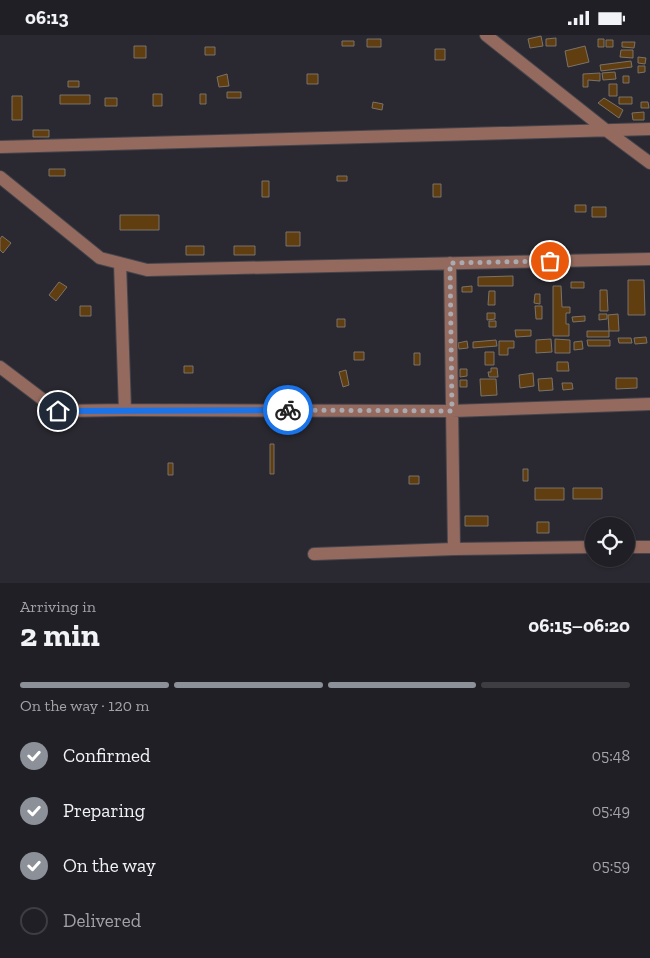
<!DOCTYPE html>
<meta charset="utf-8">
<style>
:root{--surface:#201f25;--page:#28272d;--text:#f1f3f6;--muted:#a2a2a7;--line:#3d3d42;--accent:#8c9099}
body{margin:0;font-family:"Zilla Slab",serif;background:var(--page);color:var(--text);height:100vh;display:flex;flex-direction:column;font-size:19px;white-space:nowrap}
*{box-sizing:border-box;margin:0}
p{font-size:16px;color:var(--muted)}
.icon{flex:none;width:28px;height:28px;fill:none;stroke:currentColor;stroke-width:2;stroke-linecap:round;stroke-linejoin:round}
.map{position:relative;height:548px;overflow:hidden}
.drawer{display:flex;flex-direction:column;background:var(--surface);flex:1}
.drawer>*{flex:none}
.tools{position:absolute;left:585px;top:482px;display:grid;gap:10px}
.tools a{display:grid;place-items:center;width:50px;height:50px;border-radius:50%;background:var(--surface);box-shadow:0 1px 4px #0004,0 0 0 1px var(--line);font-size:25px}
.pin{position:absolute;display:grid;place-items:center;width:42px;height:42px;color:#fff;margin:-21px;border:2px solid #fff;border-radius:50%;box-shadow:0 1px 5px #0007}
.courier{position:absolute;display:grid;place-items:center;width:50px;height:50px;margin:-25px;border:4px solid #1a73e8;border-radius:50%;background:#fff;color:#222;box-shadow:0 1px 6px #0007}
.summary em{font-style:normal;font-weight:700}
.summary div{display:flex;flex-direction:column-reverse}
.summary{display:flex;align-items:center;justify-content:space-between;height:85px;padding:0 20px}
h1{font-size:32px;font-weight:700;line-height:38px}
.bar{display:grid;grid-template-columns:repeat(4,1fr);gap:8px 5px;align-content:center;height:60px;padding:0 20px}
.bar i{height:6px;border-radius:4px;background:var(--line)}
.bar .on{background:var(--accent)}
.bar p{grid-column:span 4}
ol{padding:0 20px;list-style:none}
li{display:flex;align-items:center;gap:15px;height:55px}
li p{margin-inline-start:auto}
li .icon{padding:5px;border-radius:50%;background:var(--accent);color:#fff;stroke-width:4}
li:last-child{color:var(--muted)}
li i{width:28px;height:28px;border:2px solid var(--line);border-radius:50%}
.status{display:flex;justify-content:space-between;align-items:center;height:35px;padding:0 25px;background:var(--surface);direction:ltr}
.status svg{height:14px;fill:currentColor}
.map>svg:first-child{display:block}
.building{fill:#613e10;stroke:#7a736a}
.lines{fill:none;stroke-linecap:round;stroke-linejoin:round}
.minor-casing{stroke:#46454d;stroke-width:14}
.minor{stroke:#956a5e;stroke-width:12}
.done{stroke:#abaab1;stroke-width:5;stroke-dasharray:0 9}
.route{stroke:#1a73e8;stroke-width:6}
</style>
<div class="status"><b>06:13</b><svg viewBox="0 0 49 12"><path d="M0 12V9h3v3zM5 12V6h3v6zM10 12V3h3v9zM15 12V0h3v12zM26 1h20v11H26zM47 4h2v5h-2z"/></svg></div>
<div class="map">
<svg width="650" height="548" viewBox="0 0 650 548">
<rect width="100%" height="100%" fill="#2a2931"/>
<path class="building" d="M541,1L543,11L530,13L528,4Z
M556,3V11H546V4Z
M367,4H381V12H367Z
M598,4H604V12H598Z
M606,5H613V12H606Z
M342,6H354V11H342Z
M622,7H635L634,13L622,12Z
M134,11H146V23H134Z
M585,11L589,27L568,32L565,16Z
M205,12H215V20H205Z
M435,14H445V25H435Z
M621,15H633V23L620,22Z
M638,22L646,23L645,29L638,28Z
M631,26L632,32L601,36L600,30Z
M638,31H645V37L638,38Z
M615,37L616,44L603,45L602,38Z
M600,38V46L588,45V52H583V39Z
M227,39L229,51L219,52L217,42Z
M307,39H318V49H307Z
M623,41H629V48H623Z
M68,46H79V52H68Z
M609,49H617V61H609Z
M227,57H241V63H227Z
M153,59H162V71H153Z
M200,59H206V69H200Z
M60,60H90V69H60Z
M12,61H22V85H12Z
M619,62H632V69H619Z
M105,63H117V71H105Z
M604,63L623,75L619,83L598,68Z
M373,67L383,69L382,75L372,73Z
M641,67H648L649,73H641Z
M644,77V85H633L632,78Z
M33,95H49V102H33Z
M49,134H65V141H49Z
M337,141H347V146H337Z
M262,146H269V162H262Z
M433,149H441V162H433Z
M575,170H586V177H575Z
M592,172H606V182H592Z
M120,180H159V195H120Z
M286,197H300V211H286Z
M2,201L11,208L3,218L0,215V204Z
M186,211H204V220H186Z
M234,211H255V220H234Z
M513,241V251H478V242Z
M628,245H644L645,280H628Z
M59,247L67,252L56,266L49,260Z
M571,247H584V253H571Z
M472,251V257H462V252Z
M553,251H561L562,272H570V278H566V289H569V301H553Z
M600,255H607L608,276H600Z
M489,256H495V270H488Z
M535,259H540V269L534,268Z
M80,271H91V281H80Z
M535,271H542V284H536Z
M487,278H495V284L487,285Z
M599,279H607V284L599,285Z
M618,279L619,296H609L608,280Z
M585,281V286L573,287L572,282Z
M337,284H345V292H337Z
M489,286H496V292H489Z
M515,295H531V301L516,302Z
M587,296H609V302H587Z
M646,302L647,308L635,309L634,303Z
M618,303H631L632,308H619Z
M551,304L552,317L536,318V305Z
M555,304L570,305V318H555Z
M496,305L497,311L473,313V307Z
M587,305H610V311H588Z
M467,306L468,313L459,314L458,308Z
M499,306H514V313H508V320H499Z
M582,306L583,314L574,315V307Z
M354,317H364V325H354Z
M485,317H494V330H485Z
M414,318H420V330H414Z
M557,327H568L569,336H557Z
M184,331H193V338H184Z
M491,333H497L498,342H489L488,337H491Z
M460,334H467V341L460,342Z
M346,335L349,350L343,352L339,337Z
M533,338L534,351L520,353L519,340Z
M552,343L553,355L539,356L538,344Z
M616,343H637V353L616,354Z
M480,344H496L497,360L481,361Z
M460,345H467V352H460Z
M562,348H572L573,354L563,355Z
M270,409H274V439H270Z
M168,428H173V440H168Z
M523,434H528V446H523Z
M409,441H419V449H409Z
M535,453H564V465H535Z
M573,453H602V464H573Z
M465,481H488V491H465Z
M537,487H549V498H537Z"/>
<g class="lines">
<defs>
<path id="minor" d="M486,0L607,96L650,128
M0,112L650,94
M0,142L100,223L147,235L650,224
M120,228L125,375
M450,228L454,514
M0,332L58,376L125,375L452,376L650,369
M626,512H650
M314,519L454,514L594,512"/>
</defs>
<use href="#minor" class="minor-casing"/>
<use href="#minor" class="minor"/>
</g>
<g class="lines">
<path class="done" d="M288,375L452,376L450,228L550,226"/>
<path class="route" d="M58,376L288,375"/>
</g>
</svg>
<div class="tools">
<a><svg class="icon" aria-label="locate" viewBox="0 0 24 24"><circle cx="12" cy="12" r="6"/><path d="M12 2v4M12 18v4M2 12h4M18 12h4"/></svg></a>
</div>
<div class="pin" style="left:550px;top:226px;background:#ea580c"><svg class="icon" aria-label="bag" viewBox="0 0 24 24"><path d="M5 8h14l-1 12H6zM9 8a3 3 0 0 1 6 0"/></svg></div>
<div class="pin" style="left:58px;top:376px;background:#1f2937"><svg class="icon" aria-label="home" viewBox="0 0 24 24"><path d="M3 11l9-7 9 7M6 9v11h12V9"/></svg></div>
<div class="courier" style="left:288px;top:375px"><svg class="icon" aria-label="bike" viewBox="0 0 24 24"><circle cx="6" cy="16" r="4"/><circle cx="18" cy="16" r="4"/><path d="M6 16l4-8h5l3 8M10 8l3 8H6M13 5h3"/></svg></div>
</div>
<section class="drawer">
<div class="summary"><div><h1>2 min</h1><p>Arriving in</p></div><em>06:15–06:20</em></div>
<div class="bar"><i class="on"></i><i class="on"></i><i class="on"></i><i></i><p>On the way · 120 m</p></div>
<ol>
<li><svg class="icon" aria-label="check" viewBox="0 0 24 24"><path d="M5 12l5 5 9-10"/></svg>Confirmed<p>05:48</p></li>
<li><svg class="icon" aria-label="check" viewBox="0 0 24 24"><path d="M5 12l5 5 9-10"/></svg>Preparing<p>05:49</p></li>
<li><svg class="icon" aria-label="check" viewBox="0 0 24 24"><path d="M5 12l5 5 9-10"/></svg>On the way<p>05:59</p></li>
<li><i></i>Delivered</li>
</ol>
</section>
